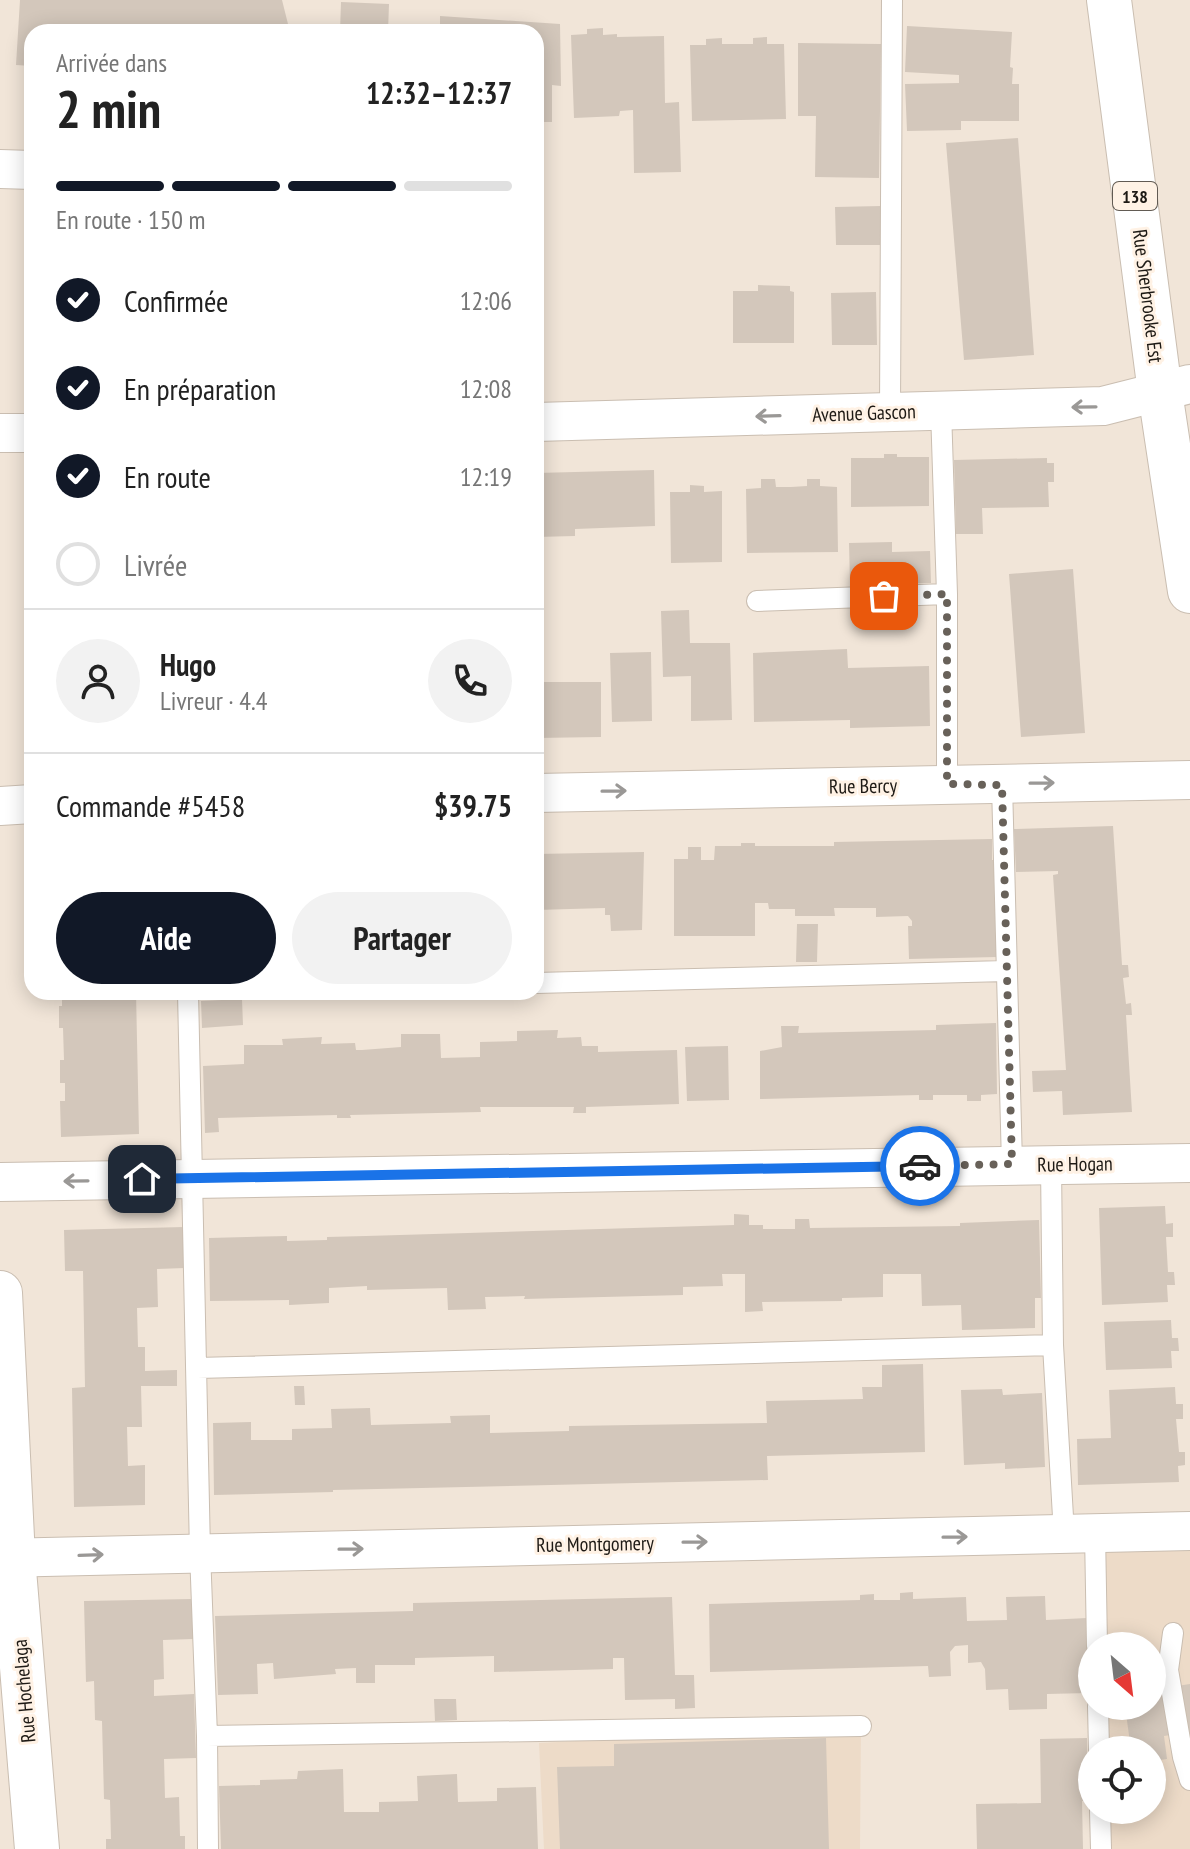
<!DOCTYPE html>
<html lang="fr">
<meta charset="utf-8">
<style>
:root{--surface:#fff;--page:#f2f2f2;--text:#222;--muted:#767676;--line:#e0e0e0;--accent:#111827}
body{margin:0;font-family:"PT Sans Narrow",sans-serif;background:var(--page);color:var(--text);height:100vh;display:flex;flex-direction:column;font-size:30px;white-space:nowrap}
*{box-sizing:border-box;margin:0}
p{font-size:26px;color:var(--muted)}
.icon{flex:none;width:44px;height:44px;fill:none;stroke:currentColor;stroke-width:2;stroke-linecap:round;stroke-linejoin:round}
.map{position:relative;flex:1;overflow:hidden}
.drawer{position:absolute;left:24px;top:24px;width:520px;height:976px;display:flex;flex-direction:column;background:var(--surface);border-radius:24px;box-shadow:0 4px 20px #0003}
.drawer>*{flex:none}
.needle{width:52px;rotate:152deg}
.fabs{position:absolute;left:1078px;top:1632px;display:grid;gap:16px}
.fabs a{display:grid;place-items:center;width:88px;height:88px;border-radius:50%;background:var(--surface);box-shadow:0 4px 20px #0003;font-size:40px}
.pin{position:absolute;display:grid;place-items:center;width:68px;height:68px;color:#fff;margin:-34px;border-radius:16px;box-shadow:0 4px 12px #0006}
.courier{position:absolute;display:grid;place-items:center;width:80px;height:80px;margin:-40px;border:6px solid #1a73e8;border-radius:50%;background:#fff;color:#222;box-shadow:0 2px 10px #0007}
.summary em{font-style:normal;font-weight:700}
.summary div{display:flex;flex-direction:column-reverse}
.summary{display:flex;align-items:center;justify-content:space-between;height:136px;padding:0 32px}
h1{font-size:52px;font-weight:700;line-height:60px}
.bar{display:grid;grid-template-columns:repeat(4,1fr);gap:12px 8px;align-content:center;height:96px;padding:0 32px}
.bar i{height:10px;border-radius:6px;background:var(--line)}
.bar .on{background:var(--accent)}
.bar p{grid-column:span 4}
.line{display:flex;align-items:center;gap:20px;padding:0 32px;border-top:2px solid var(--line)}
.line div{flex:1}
.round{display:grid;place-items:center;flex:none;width:84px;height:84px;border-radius:42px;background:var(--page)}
ol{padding:0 32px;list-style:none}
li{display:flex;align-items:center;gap:24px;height:88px}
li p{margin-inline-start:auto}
li .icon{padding:8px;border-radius:50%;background:var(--accent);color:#fff;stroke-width:4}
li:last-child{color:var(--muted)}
li i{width:44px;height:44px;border:4px solid var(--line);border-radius:50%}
.button{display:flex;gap:16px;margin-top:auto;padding:16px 32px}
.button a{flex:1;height:92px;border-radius:48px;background:var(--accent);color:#fff;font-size:32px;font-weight:700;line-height:92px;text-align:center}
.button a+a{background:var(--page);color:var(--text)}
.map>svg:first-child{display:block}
.built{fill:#eddbc8}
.building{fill:#d3c7bb}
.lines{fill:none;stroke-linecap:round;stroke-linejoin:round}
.service-casing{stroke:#cabeb1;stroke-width:22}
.minor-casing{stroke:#cabeb1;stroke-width:40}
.tertiary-casing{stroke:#cabeb1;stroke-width:46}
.primary-casing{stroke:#cabeb1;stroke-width:46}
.service{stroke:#fff;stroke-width:20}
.minor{stroke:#fff;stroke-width:38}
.tertiary{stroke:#fff;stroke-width:44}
.primary{stroke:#fff;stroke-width:44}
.oneway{stroke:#9a9896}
.done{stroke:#686159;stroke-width:8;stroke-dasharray:0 14.4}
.route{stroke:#1a73e8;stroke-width:10}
.labels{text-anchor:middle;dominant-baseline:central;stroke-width:6;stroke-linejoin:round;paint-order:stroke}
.shield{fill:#fff2e5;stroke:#625b53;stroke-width:2}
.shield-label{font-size:18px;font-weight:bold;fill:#1e1a15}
.street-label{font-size:20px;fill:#1e1a15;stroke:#fff2e5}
</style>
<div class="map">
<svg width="1190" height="1849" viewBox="0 0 1190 1849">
<rect width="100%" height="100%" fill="#f1e5d8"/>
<path class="built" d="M1190,1531V1849H1101L1100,1810H1152V1750H1099L1098,1706H1152V1646H1097L1095,1533Z
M861,1726L860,1849H544L539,1743Z"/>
<path class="building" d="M20,0H282L290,32H32V66L16,65Z
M341,2L389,4L388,32H340Z
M440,16L560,24L561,86L552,85V122H536V32H440Z
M907,26L1012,32L1010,67L1013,68L1012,84H1019V121H961V130L907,131L905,84L959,83V75L905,72Z
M603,28V35L617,34V37L664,36L665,103L679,102L681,172L634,173L633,110L620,111L619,116L574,118L571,35L587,34V29Z
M767,37V44H784L786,119L692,121L690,45H706V39L722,38V44H753V38Z
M798,43L881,44L879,178L815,177L816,116H798Z
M1018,138L1034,355L964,360L946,143Z
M881,206L880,245H836L835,207Z
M758,285L790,286V291L794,292V343H733V291H758Z
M876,292L877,345H832L831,293Z
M884,454H897V457H929V506L851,507V458H884Z
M1047,458V463H1054V482H1048L1049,507L982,508L983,534H956L954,460Z
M654,470L655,526L575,529V536L536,537V473Z
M761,479H775L776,487H791L807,486V479H820V486L837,487L838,552L747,553L746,489L761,488Z
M690,485L704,486V492L722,491V562L671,563L670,492H690Z
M892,542V552L930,551L931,583L850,584L849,543Z
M1073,569L1085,733L1021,737L1009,574Z
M689,610L690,643H730L732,720L691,721V676L663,677L661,611Z
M847,649L848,668L929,666L930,726L850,728V720L754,722L753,653Z
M651,652L652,721L612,722L610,653Z
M536,682H601V737L536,738Z
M1113,826L1122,965H1128L1129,977L1123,978L1126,1004L1131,1003L1132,1015H1126L1132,1112L1063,1115L1062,1091L1033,1092L1032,1071L1066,1070L1053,875L1058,874V871L1016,872L1014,829Z
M992,839V860H995L997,957L909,959L908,926H912V921L908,916L876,917V908H834L835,916H795V909H769L768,903H755V936H674V859H688V847H701V860H714L715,846H741V843H755V846H834V842Z
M644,852L642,930L611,931L610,915H605V908L536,910V854Z
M797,924H818L817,962H796Z
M62,992H136L139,1134L61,1137L60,1101H65V1083H60V1060H64L63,1028H59V1006H62Z
M242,999L243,1025L202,1028L201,1001Z
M996,1023L997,1094L981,1095V1101H967V1095H933V1100H919V1095L760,1099V1051L782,1047L781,1026H799L798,1033L936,1030V1025Z
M558,1030L557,1038L581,1037L582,1046H598V1052L677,1050L679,1104L586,1107V1113H573L574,1107H480L481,1112L350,1115L351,1118H337V1115L218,1118L219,1132L205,1133L203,1066L244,1064V1045H283L282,1039L322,1037L321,1044L355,1043L356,1050H362L401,1047V1034H440L441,1058L480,1057V1042L517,1041V1031Z
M728,1046L729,1100L687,1101L685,1047Z
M1165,1206L1166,1224L1173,1223V1237H1166L1168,1272H1174L1175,1285H1167L1168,1302L1102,1305L1099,1208Z
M734,1214L749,1215V1225H763V1229H795V1219H809L810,1228L960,1226V1223L1039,1220L1041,1298H1035V1328L962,1330L961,1305L922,1306L921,1274H883V1297L842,1298V1301L762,1302L763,1311L745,1312V1274H722L723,1286L683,1287V1295L524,1299L525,1296L485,1297L486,1309L448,1310L447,1288L367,1290V1286L329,1288V1303L289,1305V1300L210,1301L209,1238L287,1236V1241L327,1240V1237L366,1236L734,1225Z
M184,1227L185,1268L157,1269L158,1307L137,1308L138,1347H145V1371L177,1370V1386H141L142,1427H127L128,1466L145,1465V1505L74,1507L72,1388L85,1387L83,1271H65L64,1230Z
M1171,1320L1172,1338H1178L1179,1351H1171L1172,1368L1106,1370L1104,1322Z
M923,1364L925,1452L767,1456L768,1480L333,1490V1492L214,1495L213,1423L251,1422V1440H292V1429L332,1428L331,1409L370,1408L371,1425L451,1423L450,1416L490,1415V1433L569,1431V1426L767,1423L766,1401L863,1399L862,1387H882V1365Z
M294,1386H304L305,1405H295Z
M1175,1387L1176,1404H1183V1419H1176L1179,1452H1185V1465L1178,1466L1179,1482L1078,1485L1077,1439L1111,1438L1109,1390Z
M1002,1389L1003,1395L1042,1393L1045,1467L1005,1469V1463L964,1465L961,1390Z
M913,1592V1599L966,1597L967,1621L1007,1620L1006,1597L1045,1596L1046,1620L1087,1618L1089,1693L1047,1694V1709L1009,1710L1008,1689L986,1690L985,1669L981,1662L968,1663V1645L955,1646L950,1652L951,1676L929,1677L928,1666L710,1672L709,1604L860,1600V1595L874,1594V1600H900V1593Z
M672,1597L675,1675H694L695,1708L675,1709V1699L625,1700L624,1658H613V1669L494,1672V1656L415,1658V1665H375V1683H356V1668L335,1669L336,1674L274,1679L273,1663L257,1664L258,1694L218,1695L215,1616L413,1611V1603Z
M192,1599L193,1639L163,1640L164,1679L154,1680V1696L194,1694L196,1758L164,1759L165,1798L179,1797L180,1836H185V1849H106V1839H111L110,1800L104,1799L102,1721L95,1720L94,1681L86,1682L84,1601Z
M1190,1684V1732L1164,1736L1167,1759L1152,1761V1750H1131L1125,1706H1152V1686H1157V1689Z
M434,1699H456L457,1720L435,1721Z
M826,1738L829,1849H560L557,1767L614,1766V1744Z
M1087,1738L1088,1800L1082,1801L1083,1849H977L976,1804L1041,1803L1040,1739Z
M343,1769L344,1812H379V1802L418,1801L417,1776L457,1774L458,1802L497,1801V1788L536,1787L538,1849H221L219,1786L260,1785V1780L297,1779L298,1771Z"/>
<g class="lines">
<defs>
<path id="service" d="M941,410L947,594V784
M890,412L892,0
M757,601L947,594
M1002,785L1012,1164
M536,983L1006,971
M188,992L200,1552L207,1736L208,1849
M1051,1164L1053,1345L1064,1534
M197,1368L1053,1345
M1095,1533L1097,1646
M1173,1633L1168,1670L1183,1757L1190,1780
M1098,1706L1099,1750
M207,1736L861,1726
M1100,1810L1101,1849"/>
<path id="minor" d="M0,169L32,170
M536,422L1103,406L1190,384
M0,433H32
M536,793L1190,780
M0,806L32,804
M0,1182L1190,1163
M0,1558L1190,1531"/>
<path id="tertiary" d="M0,1293L13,1558L37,1849"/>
<path id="primary" d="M1109,0L1160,392L1190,591"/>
</defs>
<use href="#service" class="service-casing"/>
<use href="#minor" class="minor-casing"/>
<use href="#tertiary" class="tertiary-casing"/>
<use href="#primary" class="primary-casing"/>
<use href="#service" class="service"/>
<use href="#minor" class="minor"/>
<use href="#tertiary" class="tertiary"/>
<use href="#primary" class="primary"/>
</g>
<defs><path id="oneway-shaft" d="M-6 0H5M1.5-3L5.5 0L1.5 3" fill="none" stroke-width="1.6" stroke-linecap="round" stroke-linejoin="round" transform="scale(2)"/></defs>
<g class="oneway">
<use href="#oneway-shaft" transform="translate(1084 407) rotate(179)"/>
<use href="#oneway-shaft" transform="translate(768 416) rotate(178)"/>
<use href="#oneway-shaft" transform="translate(1042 783) rotate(-1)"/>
<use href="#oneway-shaft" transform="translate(614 791) rotate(-1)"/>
<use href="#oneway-shaft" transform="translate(76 1181) rotate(179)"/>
<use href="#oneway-shaft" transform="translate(955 1537) rotate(-1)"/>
<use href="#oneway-shaft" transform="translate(695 1542) rotate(-1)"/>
<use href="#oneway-shaft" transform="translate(351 1549) rotate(-1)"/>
<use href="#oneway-shaft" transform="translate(91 1555) rotate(-2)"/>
</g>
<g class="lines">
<path class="done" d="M884,596L947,594V784L1002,785L1012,1164L920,1166"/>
<path class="route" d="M142,1179L920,1166"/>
</g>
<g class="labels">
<rect class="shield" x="1113" y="182" width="44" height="28" rx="6"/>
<g class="shield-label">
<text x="1135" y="196">138</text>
</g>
<g class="street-label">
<text transform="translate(1148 296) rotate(83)">Rue Sherbrooke Est</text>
<text transform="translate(864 413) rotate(-2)">Avenue Gascon</text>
<text transform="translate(863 786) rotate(-1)">Rue Bercy</text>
<text transform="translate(1075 1164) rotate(-1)">Rue Hogan</text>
<text transform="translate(595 1544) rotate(-1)">Rue Montgomery</text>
<text transform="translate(24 1691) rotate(-95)">Rue Hochelaga</text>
</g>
</g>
</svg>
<div class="fabs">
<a><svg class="needle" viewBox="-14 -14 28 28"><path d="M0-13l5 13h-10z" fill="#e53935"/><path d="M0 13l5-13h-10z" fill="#767676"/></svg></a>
<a><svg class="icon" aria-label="locate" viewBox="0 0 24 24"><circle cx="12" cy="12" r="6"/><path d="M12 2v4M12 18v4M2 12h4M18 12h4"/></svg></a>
</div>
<div class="pin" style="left:884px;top:596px;background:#ea580c"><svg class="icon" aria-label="bag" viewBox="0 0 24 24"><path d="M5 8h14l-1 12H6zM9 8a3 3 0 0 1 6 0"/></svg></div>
<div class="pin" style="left:142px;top:1179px;background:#1f2937"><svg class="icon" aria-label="home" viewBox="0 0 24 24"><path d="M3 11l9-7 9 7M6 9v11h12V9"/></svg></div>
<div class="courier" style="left:920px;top:1166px"><svg class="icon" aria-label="car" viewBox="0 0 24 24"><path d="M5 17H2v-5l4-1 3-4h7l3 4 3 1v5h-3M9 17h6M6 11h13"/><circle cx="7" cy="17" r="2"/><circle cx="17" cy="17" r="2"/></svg></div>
<section class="drawer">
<div class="summary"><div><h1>2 min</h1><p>Arrivée dans</p></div><em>12:32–12:37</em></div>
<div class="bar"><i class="on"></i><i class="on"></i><i class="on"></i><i></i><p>En route · 150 m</p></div>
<ol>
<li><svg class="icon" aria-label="check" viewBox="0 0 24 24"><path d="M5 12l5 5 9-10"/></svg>Confirmée<p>12:06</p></li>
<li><svg class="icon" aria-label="check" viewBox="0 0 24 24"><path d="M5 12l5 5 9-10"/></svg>En préparation<p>12:08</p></li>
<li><svg class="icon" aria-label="check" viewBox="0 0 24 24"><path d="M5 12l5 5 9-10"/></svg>En route<p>12:19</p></li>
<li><i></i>Livrée</li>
</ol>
<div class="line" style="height:144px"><a class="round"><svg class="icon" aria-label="person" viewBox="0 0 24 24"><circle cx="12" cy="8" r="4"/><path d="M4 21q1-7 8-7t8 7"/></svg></a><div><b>Hugo</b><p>Livreur · 4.4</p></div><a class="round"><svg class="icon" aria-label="phone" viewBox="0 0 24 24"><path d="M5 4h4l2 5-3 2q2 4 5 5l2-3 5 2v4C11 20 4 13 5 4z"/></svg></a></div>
<div class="line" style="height:104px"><div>Commande #5458</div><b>$39.75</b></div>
<div class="button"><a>Aide</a><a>Partager</a></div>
</section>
</div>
